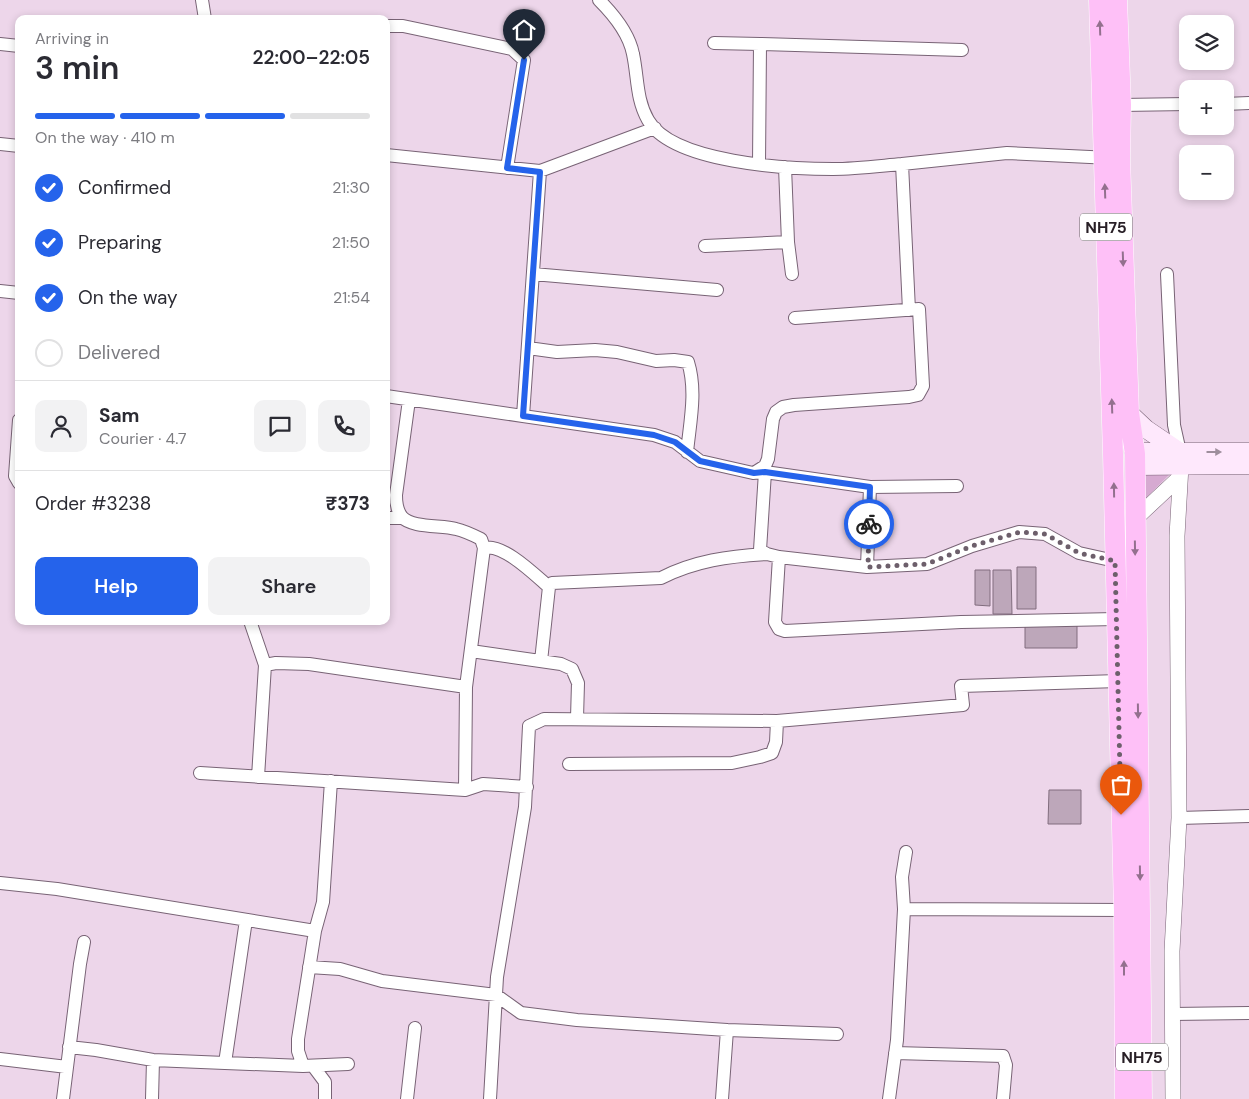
<!DOCTYPE html>
<meta charset="utf-8">
<style>
:root{--surface:#fff;--page:#f2f2f3;--text:#2b2b33;--muted:#7c7c81;--line:#e1e1e2;--accent:#2563eb}
body{margin:0;font-family:"DM Sans",sans-serif;background:var(--page);color:var(--text);height:100vh;display:flex;flex-direction:column;font-size:19px;white-space:nowrap}
*{box-sizing:border-box;margin:0}
p{font-size:16px;color:var(--muted)}
.icon{flex:none;width:28px;height:28px;fill:none;stroke:currentColor;stroke-width:2;stroke-linecap:round;stroke-linejoin:round}
.map{position:relative;flex:1;overflow:hidden}
.drawer{position:absolute;left:15px;top:15px;width:375px;height:610px;display:flex;flex-direction:column;background:var(--surface);border-radius:10px;box-shadow:0 2px 8px #0003}
.drawer>*{flex:none}
.tools{position:absolute;left:1179px;top:15px;display:grid;gap:10px}
.tools a{display:grid;place-items:center;width:55px;height:55px;border-radius:10px;background:var(--surface);box-shadow:0 2px 8px #0003;font-size:25px}
.pin{position:absolute;display:grid;place-items:center;width:42px;height:42px;color:#fff;margin:-51px -21px;border-radius:50% 50% 50% 0;rotate:-45deg;box-shadow:0 0 5px #0007}
.pin .icon{rotate:45deg}
.courier{position:absolute;display:grid;place-items:center;width:50px;height:50px;margin:-25px;border:4px solid #2563eb;border-radius:50%;background:#fff;color:#222;box-shadow:0 1px 6px #0007}
.summary em{font-style:normal;font-weight:600}
.summary div{display:flex;flex-direction:column-reverse}
.summary{display:flex;align-items:center;justify-content:space-between;height:85px;padding:0 20px}
h1{font-size:32px;font-weight:600;line-height:38px}
.bar{display:grid;grid-template-columns:repeat(4,1fr);gap:8px 5px;align-content:center;height:60px;padding:0 20px}
.bar i{height:6px;border-radius:4px;background:var(--line)}
.bar .on{background:var(--accent)}
.bar p{grid-column:span 4}
.line{display:flex;align-items:center;gap:12px;padding:0 20px;border-top:1px solid var(--line)}
.line div{flex:1}
.round{display:grid;place-items:center;flex:none;width:52px;height:52px;border-radius:10px;background:var(--page)}
ol{padding:0 20px;list-style:none}
li{display:flex;align-items:center;gap:15px;height:55px}
li p{margin-inline-start:auto}
li .icon{padding:5px;border-radius:50%;background:var(--accent);color:#fff;stroke-width:4}
li:last-child{color:var(--muted)}
li i{width:28px;height:28px;border:2px solid var(--line);border-radius:50%}
.action{display:flex;gap:10px;margin-top:auto;padding:10px 20px}
.action a{flex:1;height:58px;border-radius:10px;background:var(--accent);color:#fff;font-size:20px;font-weight:600;line-height:58px;text-align:center}
.action a+a{background:var(--page);color:var(--text)}
.map>svg:first-child{display:block}
.green{fill:#d6aad1}
.building{fill:#bda7ba;stroke:#816d7e}
.lines{fill:none;stroke-linecap:round;stroke-linejoin:round}
.minor-casing{stroke:#786375;stroke-width:14}
.tertiary-casing{stroke:#786375;stroke-width:16}
.secondary-casing{stroke:#786375;stroke-width:19}
.trunk-casing{stroke:#fff;stroke-width:21}
.minor{stroke:#fff;stroke-width:12}
.tertiary{stroke:#fff;stroke-width:15}
.secondary{stroke:#fee8fc;stroke-width:18}
.trunk{stroke:#fec0f7;stroke-width:20}
.oneway{fill:#93708e}
.oneway2{fill:#9e8e9c}
.done{stroke:#6d5f6b;stroke-width:5;stroke-dasharray:0 9}
.route{stroke:#2563eb;stroke-width:6}
.labels{text-anchor:middle;dominant-baseline:central;stroke-width:4;stroke-linejoin:round;paint-order:stroke}
.shield{fill:#fff;stroke:#686267;stroke-width:1}
.shield-label{font-size:16px;font-weight:bold;fill:#281f26}
</style>
<div class="map">
<svg width="1249" height="1099" viewBox="0 0 1249 1099">
<rect width="100%" height="100%" fill="#edd6ea"/>
<path class="green" d="M1144,471L1171,473L1143,501Z"/>
<path class="building" d="M1017,567H1036V609H1017Z
M975,570H990V606L975,605Z
M993,570H1011L1012,614H993Z
M1025,623H1077V648H1025Z
M1049,790H1081V824H1048Z"/>
<g class="lines">
<defs>
<path id="minor" d="M202,0L205,19
M599,0C614,15 629,33 633,54C638,77 636,99 648,120C672,163 789,169 833,169C856,169 879,166 902,164L909,310
M386,26H403L512,49L524,60L507,168
M714,43L760,44
M0,44L19,46
M1225,104L1249,103
M1121,105L1188,104
M0,144L19,146
M386,155L540,171L523,416L654,435L675,442L700,461L753,473L765,472L870,487L957,486
M759,164L760,44L962,50
M902,164L1007,153L1111,158
M785,167L788,242
M540,171L655,128
M705,246L788,242L792,274
M533,274L717,290
M1167,274L1174,425L1180,452
M0,291L19,293
M528,348L557,352L595,350L617,352L656,361L674,360L688,362C697,391 690,422 687,452
M386,396L523,416
M409,400L396,495C396,503 397,511 402,517C412,528 442,525 456,529C465,531 473,535 481,539L484,548
M19,420L15,476L19,483
M765,472L760,550L767,554L779,557L867,567L927,564L972,546L1019,532L1045,534L1079,553L1115,561
M754,473L765,466L768,459L773,419L776,412L783,407L794,405L909,397L918,395L923,386L919,309L795,318
M386,518H403
M779,557L775,622L779,629L785,631L961,622L1116,619
M867,567L870,487
M250,621L265,665L258,777
M471,651L561,664L572,669L578,683L577,718
M541,661L549,587
M466,687L484,548C503,543 535,575 549,587L552,583L661,578C694,561 729,556 767,554
M569,764L732,763L760,757L772,753L776,742L777,721
M200,773L465,790L466,687L309,664L276,663L265,665
M465,790L483,784L527,787
M1179,818L1249,816
M0,883L57,889L315,931L298,1039V1051L303,1066
M904,909L1124,910
M246,920L225,1063L303,1066L348,1064
M315,931L323,902L331,781
M309,967L340,969L382,981L496,995L521,1013L577,1020L727,1030L837,1034
M1172,1014L1249,1013
M69,1047L96,1050L153,1060L225,1063
M895,1053L1003,1056L1006,1065L1003,1099
M0,1059L67,1067
M313,1066L325,1082V1099
M63,1099L80,964L84,942
M152,1099L153,1060
M407,1099L415,1028
M490,1099L497,977L525,807L529,726L544,719L777,721L963,705L961,686L1118,681
M722,1099L727,1030
M889,1099L897,1040L904,909L902,877L906,852"/>
<path id="tertiary" d="M1134,520L1180,477
M1173,1099L1172,951L1179,818L1177,536L1181,466L1180,456"/>
<path id="secondary" d="M1129,413L1146,429L1180,452
M1134,452H1249
M1135,466L1249,465"/>
<path id="trunk" d="M1099,0L1113,454L1124,910L1125,1099
M1117,0L1121,105L1120,159L1129,413L1135,454L1142,1099"/>
</defs>
<use href="#minor" class="minor-casing"/>
<use href="#tertiary" class="tertiary-casing"/>
<use href="#secondary" class="secondary-casing"/>
<use href="#trunk" class="trunk-casing"/>
<use href="#minor" class="minor"/>
<use href="#tertiary" class="tertiary"/>
<use href="#secondary" class="secondary"/>
<use href="#trunk" class="trunk"/>
</g>
<defs><path id="oneway-solid" d="M-6-.8H1V-3.2L6.5 0L1 3.2V.8H-6Z" transform="scale(1.25)"/></defs>
<g class="oneway">
<use href="#oneway-solid" transform="translate(1100 28) rotate(-92)"/>
<use href="#oneway-solid" transform="translate(1105 191) rotate(-92)"/>
<use href="#oneway-solid" transform="translate(1123 259) rotate(88)"/>
<use href="#oneway-solid" transform="translate(1112 406) rotate(-92)"/>
<use href="#oneway-solid" transform="translate(1114 490) rotate(-91)"/>
<use href="#oneway-solid" transform="translate(1135 548) rotate(89)"/>
<use href="#oneway-solid" transform="translate(1138 711) rotate(89)"/>
<use href="#oneway-solid" transform="translate(1140 873) rotate(89)"/>
<use href="#oneway-solid" transform="translate(1124 968) rotate(-90)"/>
</g>
<use class="oneway2" href="#oneway-solid" transform="translate(1214 452)"/>
<g class="lines">
<path class="done" d="M869,524L868,567L927,564L972,546L1020,532L1045,534L1079,553L1115,561L1121,815"/>
<path class="route" d="M524,60L507,168L540,172L523,416L654,435L675,442L700,461L754,473L765,472L870,487L869,524"/>
</g>
<g class="labels">
<g class="shield">
<rect x="1080" y="213.5" width="52" height="27" rx="4"/>
<rect x="1116" y="1043.5" width="52" height="27" rx="4"/>
</g>
<g class="shield-label">
<text x="1106" y="227">NH75</text>
<text x="1142" y="1057">NH75</text>
</g>
</g>
</svg>
<div class="tools">
<a><svg class="icon" aria-label="layers" viewBox="0 0 24 24"><path d="M12 4l9 5-9 5-9-5zM3 14l9 5 9-5"/></svg></a>
<a>+</a>
<a>−</a>
</div>
<div class="pin" style="left:1121px;top:815px;background:#ea580c"><svg class="icon" aria-label="bag" viewBox="0 0 24 24"><path d="M5 8h14l-1 12H6zM9 8a3 3 0 0 1 6 0"/></svg></div>
<div class="pin" style="left:524px;top:60px;background:#1f2937"><svg class="icon" aria-label="home" viewBox="0 0 24 24"><path d="M3 11l9-7 9 7M6 9v11h12V9"/></svg></div>
<div class="courier" style="left:869px;top:524px"><svg class="icon" aria-label="bike" viewBox="0 0 24 24"><circle cx="6" cy="16" r="4"/><circle cx="18" cy="16" r="4"/><path d="M6 16l4-8h5l3 8M10 8l3 8H6M13 5h3"/></svg></div>
<section class="drawer">
<div class="summary"><div><h1>3 min</h1><p>Arriving in</p></div><em>22:00–22:05</em></div>
<div class="bar"><i class="on"></i><i class="on"></i><i class="on"></i><i></i><p>On the way · 410 m</p></div>
<ol>
<li><svg class="icon" aria-label="check" viewBox="0 0 24 24"><path d="M5 12l5 5 9-10"/></svg>Confirmed<p>21:30</p></li>
<li><svg class="icon" aria-label="check" viewBox="0 0 24 24"><path d="M5 12l5 5 9-10"/></svg>Preparing<p>21:50</p></li>
<li><svg class="icon" aria-label="check" viewBox="0 0 24 24"><path d="M5 12l5 5 9-10"/></svg>On the way<p>21:54</p></li>
<li><i></i>Delivered</li>
</ol>
<div class="line" style="height:90px"><a class="round"><svg class="icon" aria-label="person" viewBox="0 0 24 24"><circle cx="12" cy="8" r="4"/><path d="M4 21q1-7 8-7t8 7"/></svg></a><div><b>Sam</b><p>Courier · 4.7</p></div><a class="round"><svg class="icon" aria-label="chat" viewBox="0 0 24 24"><path d="M4 5h16v11H9l-5 4z"/></svg></a><a class="round"><svg class="icon" aria-label="phone" viewBox="0 0 24 24"><path d="M5 4h4l2 5-3 2q2 4 5 5l2-3 5 2v4C11 20 4 13 5 4z"/></svg></a></div>
<div class="line" style="height:65px"><div>Order #3238</div><b>₹373</b></div>
<div class="action"><a>Help</a><a>Share</a></div>
</section>
</div>
